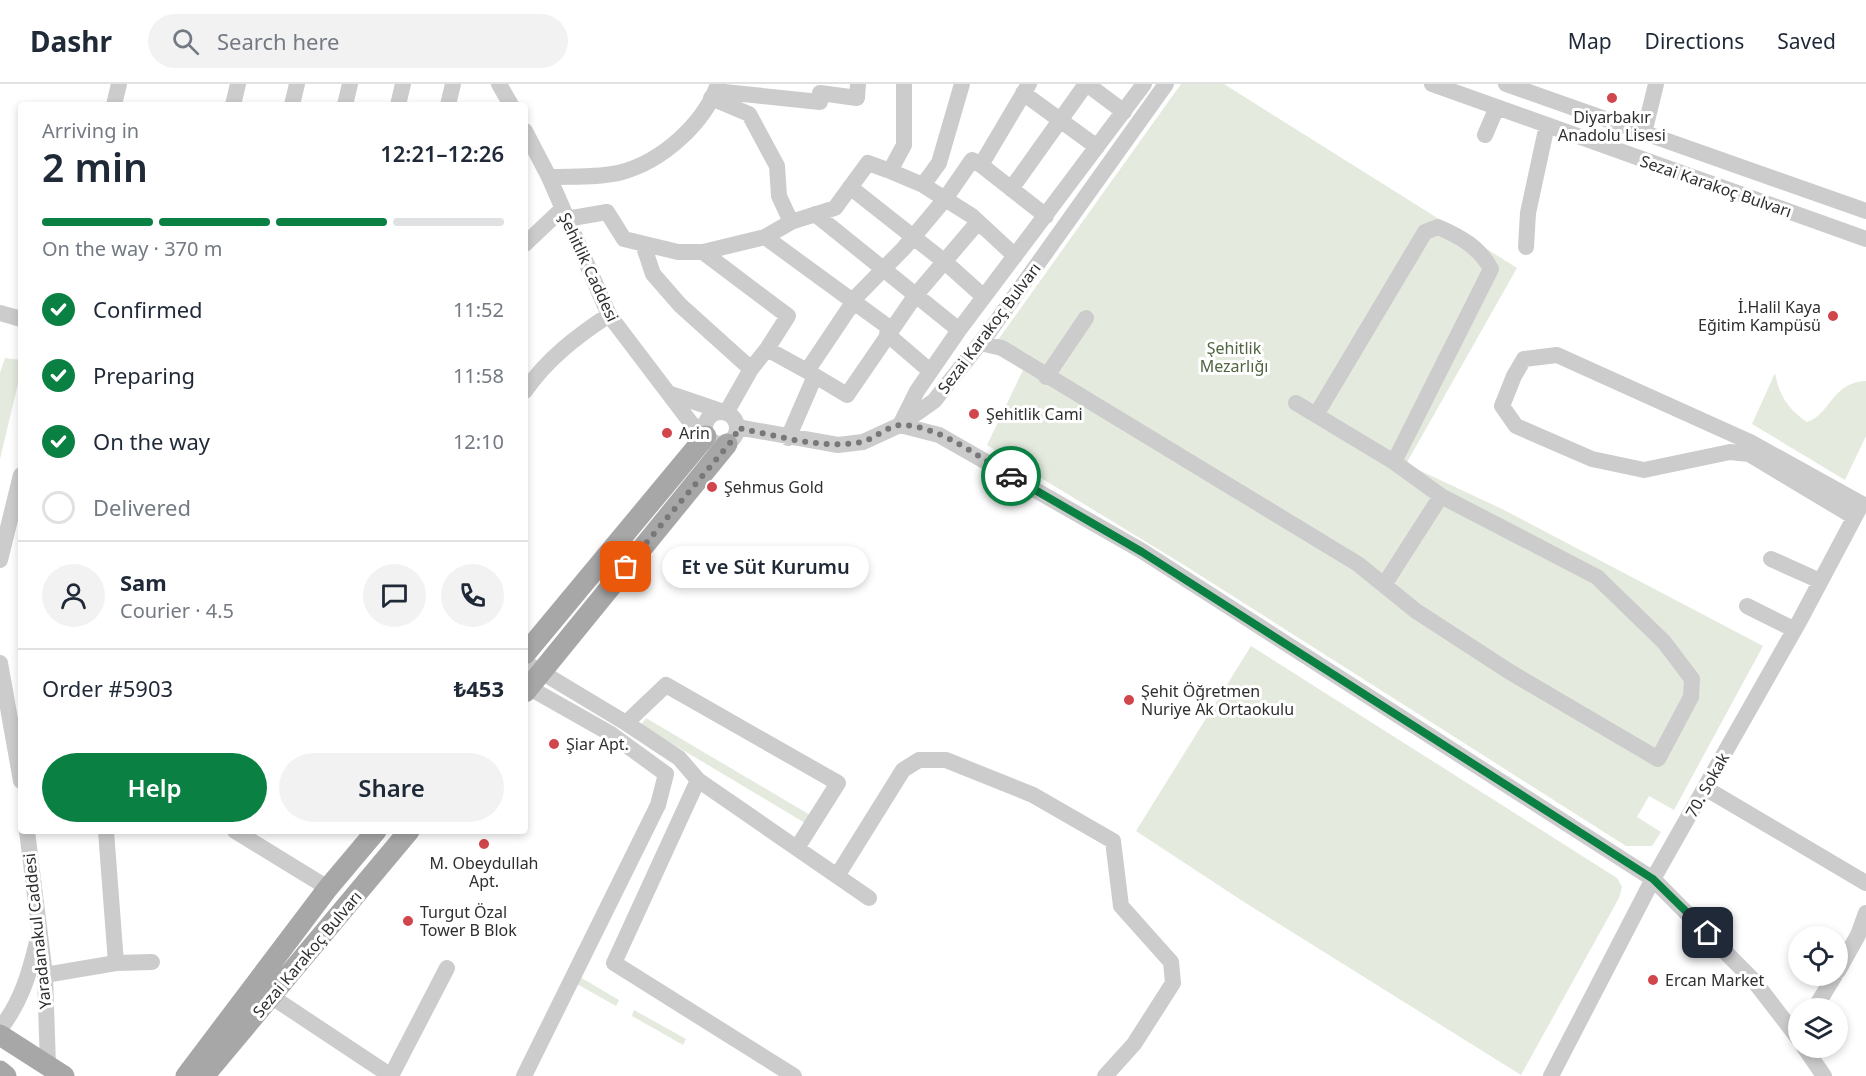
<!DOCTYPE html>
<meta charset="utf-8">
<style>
:root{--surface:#fff;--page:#f2f2f3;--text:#1f2937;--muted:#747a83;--line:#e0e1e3;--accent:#0b8043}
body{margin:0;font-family:"Noto Sans",sans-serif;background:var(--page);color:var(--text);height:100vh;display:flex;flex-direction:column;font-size:22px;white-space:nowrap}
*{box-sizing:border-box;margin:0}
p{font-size:20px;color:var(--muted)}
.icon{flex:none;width:33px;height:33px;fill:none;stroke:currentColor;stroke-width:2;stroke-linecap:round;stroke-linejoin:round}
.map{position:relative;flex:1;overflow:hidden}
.details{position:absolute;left:18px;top:18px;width:510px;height:732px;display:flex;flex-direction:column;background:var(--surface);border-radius:6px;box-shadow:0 3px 9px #0003}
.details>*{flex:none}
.buttons{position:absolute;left:1788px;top:842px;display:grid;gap:12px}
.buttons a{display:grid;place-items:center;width:60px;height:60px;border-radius:50%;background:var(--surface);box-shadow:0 3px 9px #0003;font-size:30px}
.pin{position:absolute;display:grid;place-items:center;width:51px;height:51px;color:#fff;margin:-26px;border-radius:12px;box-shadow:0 3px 9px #0006}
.courier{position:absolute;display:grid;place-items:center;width:60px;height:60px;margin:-30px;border:4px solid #0b8043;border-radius:50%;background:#fff;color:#222;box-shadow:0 2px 8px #0007}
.bubble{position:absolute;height:42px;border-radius:21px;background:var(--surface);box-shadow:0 3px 9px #0003;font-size:20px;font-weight:600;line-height:42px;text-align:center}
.headline em{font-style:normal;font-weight:600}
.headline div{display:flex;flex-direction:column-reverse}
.headline{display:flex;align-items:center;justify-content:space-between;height:102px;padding:0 24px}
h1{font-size:39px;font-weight:600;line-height:45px}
.bar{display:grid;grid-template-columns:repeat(4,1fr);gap:9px 6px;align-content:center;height:72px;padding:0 24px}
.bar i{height:8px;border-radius:4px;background:var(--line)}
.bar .current{background:var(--accent)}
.bar p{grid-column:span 4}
.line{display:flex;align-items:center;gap:15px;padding:0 24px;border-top:2px solid var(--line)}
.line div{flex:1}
.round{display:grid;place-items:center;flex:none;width:63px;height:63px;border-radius:32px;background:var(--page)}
ol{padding:0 24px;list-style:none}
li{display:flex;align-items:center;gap:18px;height:66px}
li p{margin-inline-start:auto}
li .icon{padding:6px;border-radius:50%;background:var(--accent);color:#fff;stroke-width:4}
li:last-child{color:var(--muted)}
li i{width:33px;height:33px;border:3px solid var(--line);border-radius:50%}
.action{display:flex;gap:12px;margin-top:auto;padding:12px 24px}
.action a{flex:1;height:69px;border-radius:36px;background:var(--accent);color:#fff;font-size:24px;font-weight:600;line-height:69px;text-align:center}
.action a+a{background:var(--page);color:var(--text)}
header{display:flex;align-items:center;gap:36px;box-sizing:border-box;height:84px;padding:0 30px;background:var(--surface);border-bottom:2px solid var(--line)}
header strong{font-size:28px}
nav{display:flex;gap:33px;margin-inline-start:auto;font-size:21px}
.search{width:420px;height:54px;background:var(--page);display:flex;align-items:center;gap:15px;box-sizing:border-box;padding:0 21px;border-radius:33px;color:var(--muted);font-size:22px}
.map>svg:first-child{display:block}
.green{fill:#e4eade}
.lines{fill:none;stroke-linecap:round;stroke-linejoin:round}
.minor{stroke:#ccc;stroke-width:16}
.major{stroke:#a7a7a7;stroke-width:21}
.done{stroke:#787878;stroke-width:6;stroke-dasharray:0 10.8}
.route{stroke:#0b8043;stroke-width:8}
.poi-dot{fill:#d1454c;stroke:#fff;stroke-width:2}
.labels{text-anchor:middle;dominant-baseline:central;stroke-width:6;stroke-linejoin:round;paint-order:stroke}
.poi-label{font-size:16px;fill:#2f2f2f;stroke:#fff;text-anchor:start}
.street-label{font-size:16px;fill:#2f2f2f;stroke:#fff}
.park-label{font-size:16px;fill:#516541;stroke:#fff}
</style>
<header>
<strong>Dashr</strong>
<div class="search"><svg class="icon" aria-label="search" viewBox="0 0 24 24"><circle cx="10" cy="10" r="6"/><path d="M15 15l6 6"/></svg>Search here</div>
<nav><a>Map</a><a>Directions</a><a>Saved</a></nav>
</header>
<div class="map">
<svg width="1866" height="992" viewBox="0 0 1866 992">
<rect width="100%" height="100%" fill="#fff"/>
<path class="green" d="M1181,0H1224L1517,184L1406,380L1502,425L1763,562L1674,726L1649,712L1637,733L1661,748L1652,762H1626L1184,481L987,361L1023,286L990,267Z
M5,274L21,276V287L0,375V289Z
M1775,289C1779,311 1788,325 1807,338C1830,331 1832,298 1866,297V352L1845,396L1752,340Z
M1251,562L1617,794L1622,803L1619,814L1521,991L1244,818L1136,747Z
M646,634L810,731L805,739L641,641Z
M580,893L619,916L616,922L577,900Z
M634,926L686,955L683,961L632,932Z"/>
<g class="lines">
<path class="minor" d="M499,0L511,21
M1029,0L981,81L1046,132
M1087,0L1124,28
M1144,0L959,246L917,307L900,341L939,351L1142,467L1653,795L1754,897L1798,954
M1432,0L1866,155
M1506,0L1866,127
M715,7L820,18V9L857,14L858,0
M1023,9L1097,63
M711,14L749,30L777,82L779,112L791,138
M114,21L119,0
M233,21L238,0
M292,21L297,0
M345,21L350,0
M398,21L403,0
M448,21L453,0
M525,47L549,93L609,231L691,339L706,352
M1644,49L1656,0
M1485,51L1497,23
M890,87L923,101L939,79L962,0
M549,93C572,92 600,94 622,88C662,77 704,40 718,0
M923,101L972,132L1015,172
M850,103L945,178L984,213
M1011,105L1086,0
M815,130L959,246
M566,135L607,128L624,155L678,168H703L765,153L791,138L835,124L868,79L890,87L904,61V0
M978,138L915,212L847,311L807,287L858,211L904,164L945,115L972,76L981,81
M765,153L891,245
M525,160L562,125
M643,160L653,190L680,221L751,285
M1526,163L1528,129L1547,41
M703,168L788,232L767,265
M0,229L21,235
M887,250L930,287
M980,259L1002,264L1358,480L1416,527L1510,588L1658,675L1691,613L1692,595L1664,558L1597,493L1441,412L1384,501
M1046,293L1086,234
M525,307C547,275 577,252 609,231
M671,310L724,328
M1296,319L1394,378L1441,412
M705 344a16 16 0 1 1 32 0a16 16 0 1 1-32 0Z
M726,329L751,285L767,265L807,287
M1316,331L1425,148L1438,143C1461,153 1479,163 1491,185L1394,378
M737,343L838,361L863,358L900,341L934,317L989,248L1166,0
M788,354L815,292
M1854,433L1749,370L1730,368L1644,386L1592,375L1516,342L1502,322L1514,292L1524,275L1557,271L1750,358L1862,420
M1771,475L1820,497
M0,476L21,391
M1747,522L1793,545
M0,579L21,697
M533,583L626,639L679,674L698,696L869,814
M626,639L666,601L838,699L797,764
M698,696L614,879L794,992
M1705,704L1866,799
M27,747L45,891L48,982
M106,747L116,879
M235,747L328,804
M837,792L903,686L919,676H946L1033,711L1113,757L1121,822L1171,878L1173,899L1134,960L1105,992
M1838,887L1858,851L1866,829
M45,891L116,879L152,878
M272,913L391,992
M1815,924L1835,891
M0,945C21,918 29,891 37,858
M1804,963L1824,992
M391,992L447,884
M524,992L658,721L666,690L611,650L528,603L525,588
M1551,992L1653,795L1800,536L1860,423"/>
<path class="major" d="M525,570L706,352
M525,608L727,360
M0,951L64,992
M0,987L6,992
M186,992L328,804L376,747
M204,992L409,747"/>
</g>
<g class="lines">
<path class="done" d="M626,483L735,353L737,344C776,351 821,366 861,358C874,356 889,340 903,341C942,343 979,374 1011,392"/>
<path class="route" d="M1011,392L1142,468L1653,795L1708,849"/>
</g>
<g class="poi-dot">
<circle cx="1612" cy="14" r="6"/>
<circle cx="1833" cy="232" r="6"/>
<circle cx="974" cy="330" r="6"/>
<circle cx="667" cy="349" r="6"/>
<circle cx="712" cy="403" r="6"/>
<circle cx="1129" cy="616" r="6"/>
<circle cx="554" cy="660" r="6"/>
<circle cx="484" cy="760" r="6"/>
<circle cx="408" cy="837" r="6"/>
<circle cx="1653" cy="896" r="6"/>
</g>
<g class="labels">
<g class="poi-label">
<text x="1612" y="33" text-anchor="middle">Diyarbakır<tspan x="1612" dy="18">Anadolu Lisesi</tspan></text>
<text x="1821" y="223" text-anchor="end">İ.Halil Kaya<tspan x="1821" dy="18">Eğitim Kampüsü</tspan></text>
<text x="986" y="330">Şehitlik Cami</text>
<text x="679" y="349">Arin</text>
<text x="724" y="403">Şehmus Gold</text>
<text x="1141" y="607">Şehit Öğretmen<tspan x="1141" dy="18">Nuriye Ak Ortaokulu</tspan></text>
<text x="566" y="660">Şiar Apt.</text>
<text x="484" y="779" text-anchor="middle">M. Obeydullah<tspan x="484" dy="18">Apt.</tspan></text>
<text x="420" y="828">Turgut Özal<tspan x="420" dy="18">Tower B Blok</tspan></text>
<text x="1665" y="896">Ercan Market</text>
</g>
<g class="street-label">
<text transform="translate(1716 102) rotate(19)">Sezai Karakoç Bulvarı</text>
<text transform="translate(589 183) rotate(65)">Şehitlik Caddesi</text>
<text transform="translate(989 244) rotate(-53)">Sezai Karakoç Bulvarı</text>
<text transform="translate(1707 701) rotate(-61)">70. Sokak</text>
<text transform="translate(37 847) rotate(-96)">Yaradanakul Caddesi</text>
<text transform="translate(307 870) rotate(-50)">Sezai Karakoç Bulvarı</text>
</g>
<g class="park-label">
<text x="1234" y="264">Şehitlik<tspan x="1234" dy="18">Mezarlığı</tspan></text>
</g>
</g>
</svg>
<div class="buttons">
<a><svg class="icon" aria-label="locate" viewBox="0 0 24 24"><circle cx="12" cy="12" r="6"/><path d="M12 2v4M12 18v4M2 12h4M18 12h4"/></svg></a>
<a><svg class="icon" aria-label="layers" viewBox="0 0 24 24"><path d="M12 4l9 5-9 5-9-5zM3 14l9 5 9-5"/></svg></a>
</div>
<div class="pin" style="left:626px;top:483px;background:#ea580c"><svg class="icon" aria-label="bag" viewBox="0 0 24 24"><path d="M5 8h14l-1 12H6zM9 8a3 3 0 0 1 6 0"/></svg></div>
<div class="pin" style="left:1708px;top:849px;background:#1f2937"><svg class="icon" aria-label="home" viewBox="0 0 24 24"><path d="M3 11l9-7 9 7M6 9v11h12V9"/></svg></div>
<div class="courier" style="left:1011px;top:392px"><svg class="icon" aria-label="car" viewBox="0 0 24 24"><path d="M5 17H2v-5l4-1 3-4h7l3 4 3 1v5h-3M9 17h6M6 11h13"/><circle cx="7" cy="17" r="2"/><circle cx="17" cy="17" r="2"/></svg></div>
<div class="bubble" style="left:662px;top:462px;width:207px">Et ve Süt Kurumu</div>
<section class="details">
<div class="headline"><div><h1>2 min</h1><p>Arriving in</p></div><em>12:21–12:26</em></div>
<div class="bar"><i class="current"></i><i class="current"></i><i class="current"></i><i></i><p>On the way · 370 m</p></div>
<ol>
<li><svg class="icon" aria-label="check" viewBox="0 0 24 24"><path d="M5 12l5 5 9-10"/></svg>Confirmed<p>11:52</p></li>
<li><svg class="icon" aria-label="check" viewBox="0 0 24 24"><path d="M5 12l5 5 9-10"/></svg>Preparing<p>11:58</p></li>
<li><svg class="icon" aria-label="check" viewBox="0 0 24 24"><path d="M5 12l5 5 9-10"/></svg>On the way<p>12:10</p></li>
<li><i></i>Delivered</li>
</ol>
<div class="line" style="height:108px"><a class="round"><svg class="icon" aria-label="person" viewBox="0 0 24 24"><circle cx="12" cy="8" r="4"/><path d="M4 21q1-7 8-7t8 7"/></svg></a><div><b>Sam</b><p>Courier · 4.5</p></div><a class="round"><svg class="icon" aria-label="chat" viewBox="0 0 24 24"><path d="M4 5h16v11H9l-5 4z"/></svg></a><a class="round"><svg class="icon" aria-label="phone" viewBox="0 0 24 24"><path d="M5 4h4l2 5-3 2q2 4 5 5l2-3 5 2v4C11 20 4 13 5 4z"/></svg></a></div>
<div class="line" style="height:78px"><div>Order #5903</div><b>₺453</b></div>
<div class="action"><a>Help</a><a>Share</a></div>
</section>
</div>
